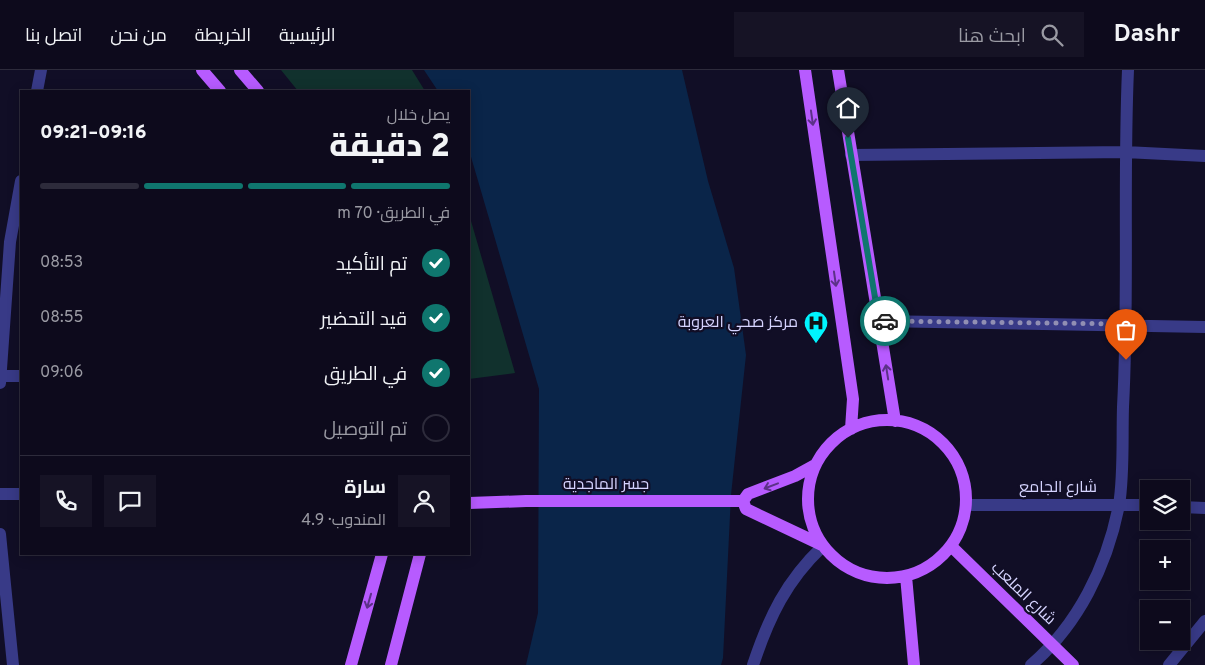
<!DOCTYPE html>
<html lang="ar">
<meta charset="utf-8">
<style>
:root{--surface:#0d0a1c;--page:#161325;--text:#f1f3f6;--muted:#9a9aa3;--line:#2d2b3b;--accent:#0f766e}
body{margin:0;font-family:Overpass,Cairo,sans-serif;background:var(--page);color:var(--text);direction:rtl;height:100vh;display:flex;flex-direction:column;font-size:19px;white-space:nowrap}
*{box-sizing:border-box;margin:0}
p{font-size:16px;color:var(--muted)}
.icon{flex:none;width:28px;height:28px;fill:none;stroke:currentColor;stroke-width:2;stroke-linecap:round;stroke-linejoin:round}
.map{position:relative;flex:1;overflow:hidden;direction:ltr}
.sheet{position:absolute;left:20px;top:20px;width:450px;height:465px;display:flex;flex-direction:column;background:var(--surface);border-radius:0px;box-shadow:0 2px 12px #0003,0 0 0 1px var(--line);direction:rtl}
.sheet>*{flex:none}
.tools{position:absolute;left:1140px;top:410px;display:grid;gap:10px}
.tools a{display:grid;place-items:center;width:50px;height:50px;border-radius:0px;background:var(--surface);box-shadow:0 2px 12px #0003,0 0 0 1px var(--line);font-size:25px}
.pin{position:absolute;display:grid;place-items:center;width:42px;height:42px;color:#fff;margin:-51px -21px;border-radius:50% 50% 50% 0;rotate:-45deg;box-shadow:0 0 5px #0007}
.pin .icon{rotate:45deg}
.courier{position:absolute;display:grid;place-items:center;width:50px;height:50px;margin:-25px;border:4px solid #0f766e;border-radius:50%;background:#fff;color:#222;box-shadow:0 1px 6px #0007}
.headline em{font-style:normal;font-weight:800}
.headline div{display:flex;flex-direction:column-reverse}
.headline{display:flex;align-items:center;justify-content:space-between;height:85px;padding:0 20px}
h1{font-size:32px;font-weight:800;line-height:38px}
.bar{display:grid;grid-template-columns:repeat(4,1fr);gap:8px 5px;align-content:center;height:60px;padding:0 20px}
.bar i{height:6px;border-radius:4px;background:var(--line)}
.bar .current{background:var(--accent)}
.bar p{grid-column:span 4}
.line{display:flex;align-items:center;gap:12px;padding:0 20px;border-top:1px solid var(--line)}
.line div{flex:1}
.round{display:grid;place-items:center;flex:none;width:52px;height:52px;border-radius:0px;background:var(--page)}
ol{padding:0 20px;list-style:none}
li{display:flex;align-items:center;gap:15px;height:55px}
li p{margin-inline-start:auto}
li .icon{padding:5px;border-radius:50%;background:var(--accent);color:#fff;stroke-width:4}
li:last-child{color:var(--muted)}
li i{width:28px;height:28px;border:2px solid var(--line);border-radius:50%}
header{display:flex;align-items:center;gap:30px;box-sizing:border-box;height:70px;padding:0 25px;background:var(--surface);border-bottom:1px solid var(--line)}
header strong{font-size:24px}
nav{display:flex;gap:28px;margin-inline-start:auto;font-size:18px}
.search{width:350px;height:45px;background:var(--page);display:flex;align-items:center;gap:12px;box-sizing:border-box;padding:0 18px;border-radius:0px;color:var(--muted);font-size:19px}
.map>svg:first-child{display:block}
.green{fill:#11312d}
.water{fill:#0a2549}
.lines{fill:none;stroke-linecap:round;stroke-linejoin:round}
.minor{stroke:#383a87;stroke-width:12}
.major{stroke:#b75bff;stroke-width:12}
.oneway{stroke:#5c3188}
.done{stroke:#918fb3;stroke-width:5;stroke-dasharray:0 9}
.route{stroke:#0f766e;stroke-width:6}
.labels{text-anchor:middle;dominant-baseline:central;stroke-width:4.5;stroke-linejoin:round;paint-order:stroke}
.poi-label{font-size:16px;fill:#d6d4ff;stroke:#110e26;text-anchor:end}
.street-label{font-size:16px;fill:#d6d4ff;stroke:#110e26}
</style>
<header>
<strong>Dashr</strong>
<div class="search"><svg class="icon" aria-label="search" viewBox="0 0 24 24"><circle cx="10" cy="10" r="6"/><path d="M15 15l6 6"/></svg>ابحث هنا</div>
<nav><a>الرئيسية</a><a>الخريطة</a><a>من نحن</a><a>اتصل بنا</a></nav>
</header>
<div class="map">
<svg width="1205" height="595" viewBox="0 0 1205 595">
<rect width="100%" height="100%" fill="#110e26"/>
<path class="green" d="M281,0H412L425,21H298Z
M469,144L515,303L469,309Z"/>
<path class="water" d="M424,0H682L708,111L734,198L746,285L731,425L723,588L721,595H526L538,543L539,319L469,80V21H438Z"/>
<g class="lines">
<path class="minor" d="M37,21L41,0
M851,85L1125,82L1205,86
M879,251L1205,257
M0,306H21
M0,313L10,172L21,111
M0,424H21
M966,435H1149
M1181,437L1205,438
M0,464L13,595
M753,595C769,547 786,511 823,476
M1031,595C1078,555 1107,496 1119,435C1124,405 1122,368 1123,337C1129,225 1123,112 1128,0
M1169,595L1205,551"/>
<path class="major" d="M202,0L220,21
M240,0L258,21
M805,0L853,329L851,359
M838,0L895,351
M808 429a79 79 0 1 1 158 0a79 79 0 1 1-158 0Z
M815,395L795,406L748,424L743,431L746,439L822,475
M469,433L526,431H743
M951,476L1073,595
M906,506L914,595
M351,595L382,484
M391,595L420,484"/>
</g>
<defs><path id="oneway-shaft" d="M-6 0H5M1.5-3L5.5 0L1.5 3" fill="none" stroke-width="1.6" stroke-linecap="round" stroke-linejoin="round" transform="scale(1.25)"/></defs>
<g class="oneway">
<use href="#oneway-shaft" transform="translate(812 48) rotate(82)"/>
<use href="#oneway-shaft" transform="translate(835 209) rotate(82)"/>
<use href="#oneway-shaft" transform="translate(887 302) rotate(-99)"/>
<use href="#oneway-shaft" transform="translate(771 416) rotate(159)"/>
<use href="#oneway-shaft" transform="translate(369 531) rotate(106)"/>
</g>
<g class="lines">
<path class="done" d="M885,251L1127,254L1126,290"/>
<path class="route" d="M848,68L879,251H885"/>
</g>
<defs>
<symbol id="hospital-pin" viewBox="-11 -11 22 30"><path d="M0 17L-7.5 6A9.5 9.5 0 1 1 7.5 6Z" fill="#00f5ff" stroke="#110e26"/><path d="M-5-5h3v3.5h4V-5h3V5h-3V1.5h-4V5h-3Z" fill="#111"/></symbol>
</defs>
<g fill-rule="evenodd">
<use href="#hospital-pin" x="802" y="239" width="28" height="38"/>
</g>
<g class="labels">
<g class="poi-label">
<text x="798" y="253">مركز صحي العروبة</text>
</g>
<g class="street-label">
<text x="606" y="415">جسر الماجدية</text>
<text x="1058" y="418">شارع الجامع</text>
<text transform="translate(1023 524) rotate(44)">شارع الملعب</text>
</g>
</g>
</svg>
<div class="tools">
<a><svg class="icon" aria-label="layers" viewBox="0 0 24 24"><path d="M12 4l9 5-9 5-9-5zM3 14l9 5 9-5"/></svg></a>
<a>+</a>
<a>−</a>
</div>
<div class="pin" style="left:1126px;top:290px;background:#ea580c"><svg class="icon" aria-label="bag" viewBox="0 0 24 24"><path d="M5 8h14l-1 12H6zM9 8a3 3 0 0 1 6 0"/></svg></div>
<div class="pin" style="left:848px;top:68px;background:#1f2937"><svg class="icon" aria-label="home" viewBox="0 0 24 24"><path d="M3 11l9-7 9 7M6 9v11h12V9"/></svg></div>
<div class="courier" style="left:885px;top:251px"><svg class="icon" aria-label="car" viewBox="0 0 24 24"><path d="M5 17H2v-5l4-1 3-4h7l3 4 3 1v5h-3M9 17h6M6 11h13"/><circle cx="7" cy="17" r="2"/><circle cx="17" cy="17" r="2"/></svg></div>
<section class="sheet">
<div class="headline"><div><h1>2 دقيقة</h1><p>يصل خلال</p></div><em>09:16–09:21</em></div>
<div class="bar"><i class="current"></i><i class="current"></i><i class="current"></i><i></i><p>في الطريق · 70 m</p></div>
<ol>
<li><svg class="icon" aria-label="check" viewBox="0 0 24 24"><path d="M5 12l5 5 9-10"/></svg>تم التأكيد<p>08:53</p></li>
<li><svg class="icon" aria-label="check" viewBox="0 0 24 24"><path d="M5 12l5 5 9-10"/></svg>قيد التحضير<p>08:55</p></li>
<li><svg class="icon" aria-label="check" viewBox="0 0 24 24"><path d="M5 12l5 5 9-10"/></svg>في الطريق<p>09:06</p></li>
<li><i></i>تم التوصيل</li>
</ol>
<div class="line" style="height:90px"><a class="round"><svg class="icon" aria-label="person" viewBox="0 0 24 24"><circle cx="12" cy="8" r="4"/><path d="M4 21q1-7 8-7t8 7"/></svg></a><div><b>سارة</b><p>المندوب · 4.9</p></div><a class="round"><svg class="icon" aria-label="chat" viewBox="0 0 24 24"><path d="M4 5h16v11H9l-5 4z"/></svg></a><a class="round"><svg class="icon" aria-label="phone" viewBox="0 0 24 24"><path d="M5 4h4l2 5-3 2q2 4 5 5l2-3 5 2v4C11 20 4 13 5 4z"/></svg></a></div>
</section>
</div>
